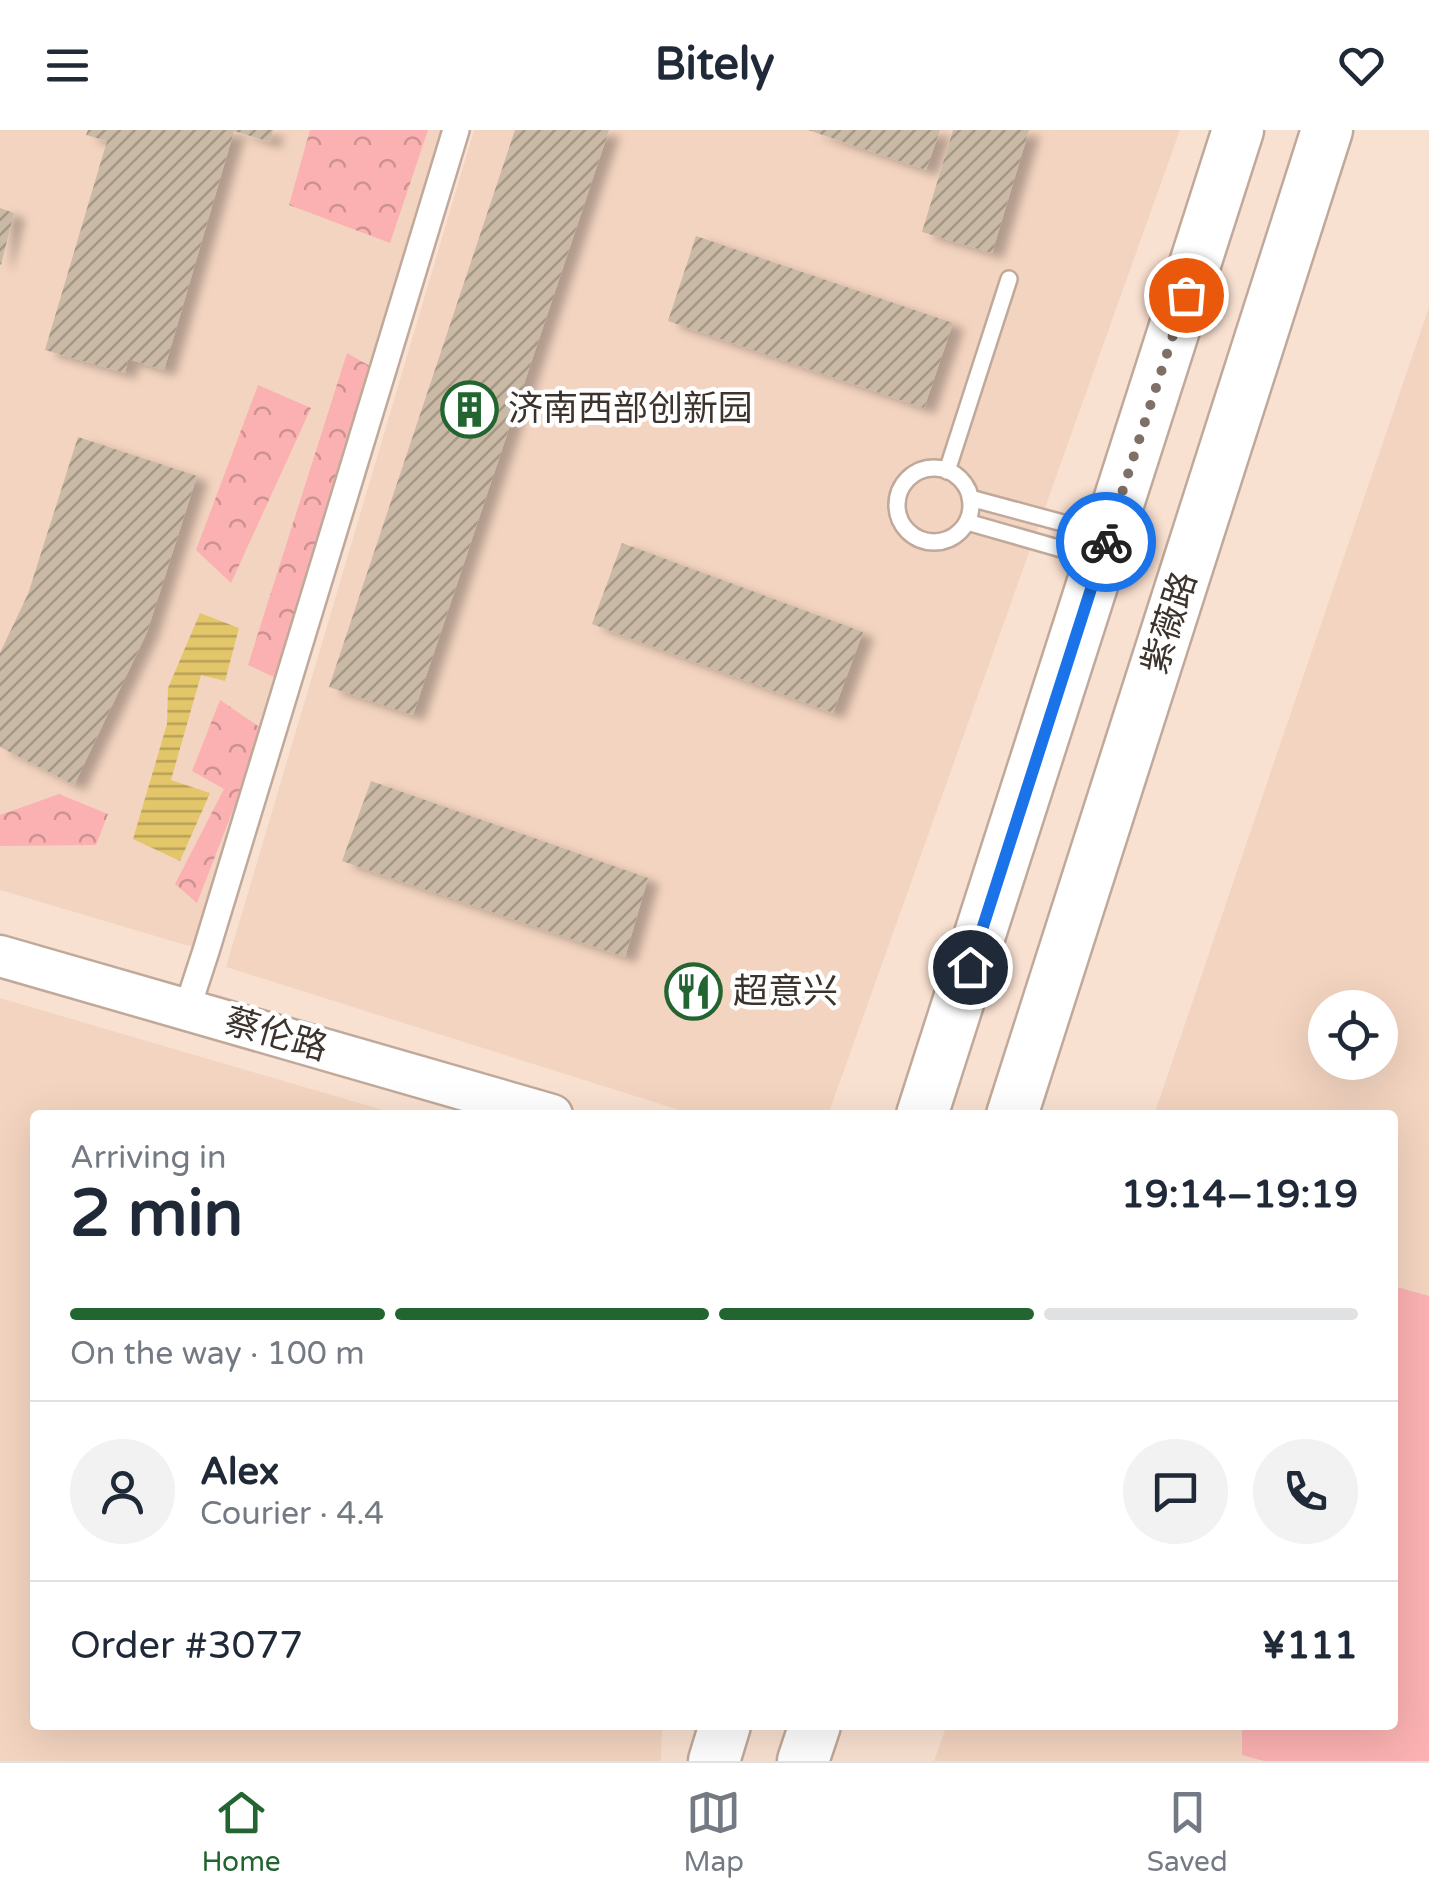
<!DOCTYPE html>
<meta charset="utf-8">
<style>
:root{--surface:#fff;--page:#f2f2f3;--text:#1f2937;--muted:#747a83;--line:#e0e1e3;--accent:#236530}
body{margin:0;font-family:"Varela Round","Noto Sans SC",sans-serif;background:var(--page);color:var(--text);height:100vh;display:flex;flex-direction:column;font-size:38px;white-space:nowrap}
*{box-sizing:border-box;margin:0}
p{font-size:32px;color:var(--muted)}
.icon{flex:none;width:55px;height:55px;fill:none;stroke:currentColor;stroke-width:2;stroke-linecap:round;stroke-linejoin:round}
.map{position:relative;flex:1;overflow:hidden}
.details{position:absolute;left:30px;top:980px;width:1368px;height:620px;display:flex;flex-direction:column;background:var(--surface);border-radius:10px;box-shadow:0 10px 40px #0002}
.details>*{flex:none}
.tools{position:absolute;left:1308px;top:860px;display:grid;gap:20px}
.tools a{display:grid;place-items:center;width:90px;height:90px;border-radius:50%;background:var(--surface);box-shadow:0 10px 40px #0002;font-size:50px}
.pin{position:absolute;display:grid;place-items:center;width:85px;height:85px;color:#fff;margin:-42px;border:5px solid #fff;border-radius:50%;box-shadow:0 2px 10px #0007}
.courier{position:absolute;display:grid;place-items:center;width:100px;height:100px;margin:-50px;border:8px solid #1a73e8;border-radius:50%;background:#fff;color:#222;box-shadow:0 2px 12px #0007}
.overview em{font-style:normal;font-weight:700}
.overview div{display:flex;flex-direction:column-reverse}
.overview{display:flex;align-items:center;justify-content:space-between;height:170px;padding:0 40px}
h1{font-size:65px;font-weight:700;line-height:75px}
.bar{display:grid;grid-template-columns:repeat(4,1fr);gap:15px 10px;align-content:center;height:120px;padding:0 40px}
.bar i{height:12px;border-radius:8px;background:var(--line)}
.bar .active{background:var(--accent)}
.bar p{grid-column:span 4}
.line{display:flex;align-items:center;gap:25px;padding:0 40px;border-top:2px solid var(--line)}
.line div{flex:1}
.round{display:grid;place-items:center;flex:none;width:105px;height:105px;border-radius:52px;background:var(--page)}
header{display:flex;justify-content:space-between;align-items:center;height:130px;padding:0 40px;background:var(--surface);font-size:45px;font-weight:700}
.dock{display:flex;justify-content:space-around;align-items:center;height:140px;border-top:2px solid var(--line);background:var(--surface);font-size:28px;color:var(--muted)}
.dock a{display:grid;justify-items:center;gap:5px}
.dock .active{color:var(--accent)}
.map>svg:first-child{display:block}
.built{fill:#f3d4c0;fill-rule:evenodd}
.park{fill:url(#park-crowns)}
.garden{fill:#fbb1b1}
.water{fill:url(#water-rules)}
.building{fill:url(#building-hatch);filter:url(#shadow)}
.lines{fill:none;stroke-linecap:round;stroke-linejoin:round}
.service-casing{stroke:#c0a99a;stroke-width:20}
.pedestrian-casing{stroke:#c0a99a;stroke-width:30}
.tertiary-casing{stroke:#c0a99a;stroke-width:45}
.primary-casing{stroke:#c0a99a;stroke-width:55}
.service{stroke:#fff;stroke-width:15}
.pedestrian{stroke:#fff;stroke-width:25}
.tertiary{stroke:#fff;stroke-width:40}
.primary{stroke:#fff;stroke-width:50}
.done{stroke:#7e7066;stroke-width:10;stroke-dasharray:0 18}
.route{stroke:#1a73e8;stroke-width:12}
.labels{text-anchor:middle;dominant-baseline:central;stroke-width:9;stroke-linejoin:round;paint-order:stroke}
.poi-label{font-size:35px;fill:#3c332d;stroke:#fff;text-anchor:start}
.street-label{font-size:35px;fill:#3c332d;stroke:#fff}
</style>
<header><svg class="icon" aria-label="menu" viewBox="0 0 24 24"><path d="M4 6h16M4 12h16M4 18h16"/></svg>Bitely<svg class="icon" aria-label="heart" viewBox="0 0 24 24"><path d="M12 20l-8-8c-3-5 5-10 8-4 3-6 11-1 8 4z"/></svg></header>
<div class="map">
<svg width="1429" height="1631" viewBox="0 0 1429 1631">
<defs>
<pattern id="park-crowns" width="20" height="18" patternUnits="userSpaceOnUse" patternTransform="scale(2.5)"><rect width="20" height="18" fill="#fbb1b1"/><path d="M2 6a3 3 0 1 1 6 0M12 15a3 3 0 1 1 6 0" fill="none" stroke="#cc9190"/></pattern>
<pattern id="water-rules" width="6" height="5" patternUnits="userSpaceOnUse" patternTransform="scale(2.5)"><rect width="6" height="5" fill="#e3c66a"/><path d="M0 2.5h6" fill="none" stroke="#b9a158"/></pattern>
<pattern id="building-hatch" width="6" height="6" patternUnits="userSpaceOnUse" patternTransform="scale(2.5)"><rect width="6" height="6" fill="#c9b9a5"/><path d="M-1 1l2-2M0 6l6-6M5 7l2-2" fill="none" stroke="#a49787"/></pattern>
<filter id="shadow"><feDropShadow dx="11" dy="6" stdDeviation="5" flood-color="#0004"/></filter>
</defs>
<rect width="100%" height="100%" fill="#f9e1d1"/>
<path class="built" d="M0,0H456L206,821L0,760Z
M474,0H1180L828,985H695L226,837Z
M1429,177V1631H934L947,1595H1392V985H1154ZM1325,878H1380V932H1325Z
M0,868L400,985H35V1595H662L661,1631H0Z"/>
<path class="park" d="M310,0H428L390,113L289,75Z
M347,223L375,239L278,549L248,535Z
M258,255L311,278L231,453L196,420Z
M220,570L264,600L197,773L175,754L224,659L192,641Z
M59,664L108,684L96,715L0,716V685Z"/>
<path class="garden" d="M1393,1156L1429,1166V1631H1264L1242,1625V1595H1392Z"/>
<path class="water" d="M200,483L239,498L225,551L201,545L171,650L210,663L180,731L133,709L167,594L168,558Z"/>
<path class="building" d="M88,0H273L270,12L234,1L164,240L128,229L125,243L45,220L107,11L86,5Z
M515,0H609L413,585L329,557Z
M808,0H940L926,40Z
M953,0H1029L992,123L922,102Z
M0,78L14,83L1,135L0,134Z
M696,106L953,193L924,278L668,191Z
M78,307L197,346L147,502L74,655L0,617V523L28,464Z
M622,413L863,502L833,583L592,494Z
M371,651L648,748L625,827L342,731Z"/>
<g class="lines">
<defs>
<path id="service" d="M897 375a37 37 0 1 1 74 0a37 37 0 1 1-74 0Z
M947,341L1009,149
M970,368L1100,403
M967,392L1093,428"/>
<path id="pedestrian" d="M187,879L206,821L456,0"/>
<path id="tertiary" d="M0,826L552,985"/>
<path id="primary" d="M922,985L1238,0
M1012,985L1327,0
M714,1631L725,1595
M803,1631L815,1595"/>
</defs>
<use href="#service" class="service-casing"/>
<use href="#pedestrian" class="pedestrian-casing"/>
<use href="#tertiary" class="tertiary-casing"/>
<use href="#primary" class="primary-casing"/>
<use href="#service" class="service"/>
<use href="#pedestrian" class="pedestrian"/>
<use href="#tertiary" class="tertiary"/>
<use href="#primary" class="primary"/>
</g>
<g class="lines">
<path class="done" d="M1106,412L1186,165"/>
<path class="route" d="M970,837L1106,412"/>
</g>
<defs>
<symbol id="building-ring" viewBox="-11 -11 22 22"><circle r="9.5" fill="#fff" stroke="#236530" stroke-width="1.5"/><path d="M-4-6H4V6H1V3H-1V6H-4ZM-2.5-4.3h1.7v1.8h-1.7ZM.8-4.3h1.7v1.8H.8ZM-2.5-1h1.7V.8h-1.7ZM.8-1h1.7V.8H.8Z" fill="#236530"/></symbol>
<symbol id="restaurant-ring" viewBox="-11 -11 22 22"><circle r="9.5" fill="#fff" stroke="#236530" stroke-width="1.5"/><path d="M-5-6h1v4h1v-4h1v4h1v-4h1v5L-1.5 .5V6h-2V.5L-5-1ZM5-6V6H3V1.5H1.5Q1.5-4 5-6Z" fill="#236530"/></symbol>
</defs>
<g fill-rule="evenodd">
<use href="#building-ring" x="438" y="248" width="63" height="63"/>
<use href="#restaurant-ring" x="662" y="830" width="63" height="63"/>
</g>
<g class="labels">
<g class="poi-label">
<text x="508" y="279">济南西部创新园</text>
<text x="733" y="862">超意兴</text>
</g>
<g class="street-label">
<text transform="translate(1170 493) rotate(-72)">紫薇路</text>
<text transform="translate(276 905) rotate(16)">蔡伦路</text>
</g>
</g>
</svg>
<div class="tools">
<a><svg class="icon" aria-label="locate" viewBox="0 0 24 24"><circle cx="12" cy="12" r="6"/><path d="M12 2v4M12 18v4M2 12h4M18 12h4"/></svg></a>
</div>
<div class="pin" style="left:1186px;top:165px;background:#ea580c"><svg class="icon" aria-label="bag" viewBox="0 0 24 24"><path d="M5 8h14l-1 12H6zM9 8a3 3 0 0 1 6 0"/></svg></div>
<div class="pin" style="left:970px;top:837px;background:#1f2937"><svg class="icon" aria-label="home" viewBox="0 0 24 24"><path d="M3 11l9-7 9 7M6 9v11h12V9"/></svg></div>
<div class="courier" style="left:1106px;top:412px"><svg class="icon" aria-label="bike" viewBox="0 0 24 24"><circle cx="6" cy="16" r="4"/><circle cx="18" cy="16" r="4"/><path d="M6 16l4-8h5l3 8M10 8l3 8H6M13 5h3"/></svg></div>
<section class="details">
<div class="overview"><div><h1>2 min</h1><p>Arriving in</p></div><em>19:14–19:19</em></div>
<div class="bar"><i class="active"></i><i class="active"></i><i class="active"></i><i></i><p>On the way · 100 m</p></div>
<div class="line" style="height:180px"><a class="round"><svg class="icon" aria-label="person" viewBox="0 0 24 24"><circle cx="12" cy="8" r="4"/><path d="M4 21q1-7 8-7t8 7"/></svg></a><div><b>Alex</b><p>Courier · 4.4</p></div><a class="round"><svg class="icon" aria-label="chat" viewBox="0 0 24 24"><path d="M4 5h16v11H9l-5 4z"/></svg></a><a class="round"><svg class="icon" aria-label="phone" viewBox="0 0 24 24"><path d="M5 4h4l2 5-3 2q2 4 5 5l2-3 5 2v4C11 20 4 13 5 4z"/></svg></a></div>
<div class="line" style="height:130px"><div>Order #3077</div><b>¥111</b></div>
</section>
</div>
<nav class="dock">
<a class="active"><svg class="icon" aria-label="home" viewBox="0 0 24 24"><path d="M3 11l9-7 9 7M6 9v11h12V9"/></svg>Home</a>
<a><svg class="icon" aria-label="map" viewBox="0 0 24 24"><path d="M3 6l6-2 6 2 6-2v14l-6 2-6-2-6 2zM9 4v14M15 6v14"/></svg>Map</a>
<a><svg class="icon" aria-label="saved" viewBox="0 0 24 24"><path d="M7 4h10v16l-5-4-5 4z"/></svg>Saved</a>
</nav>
